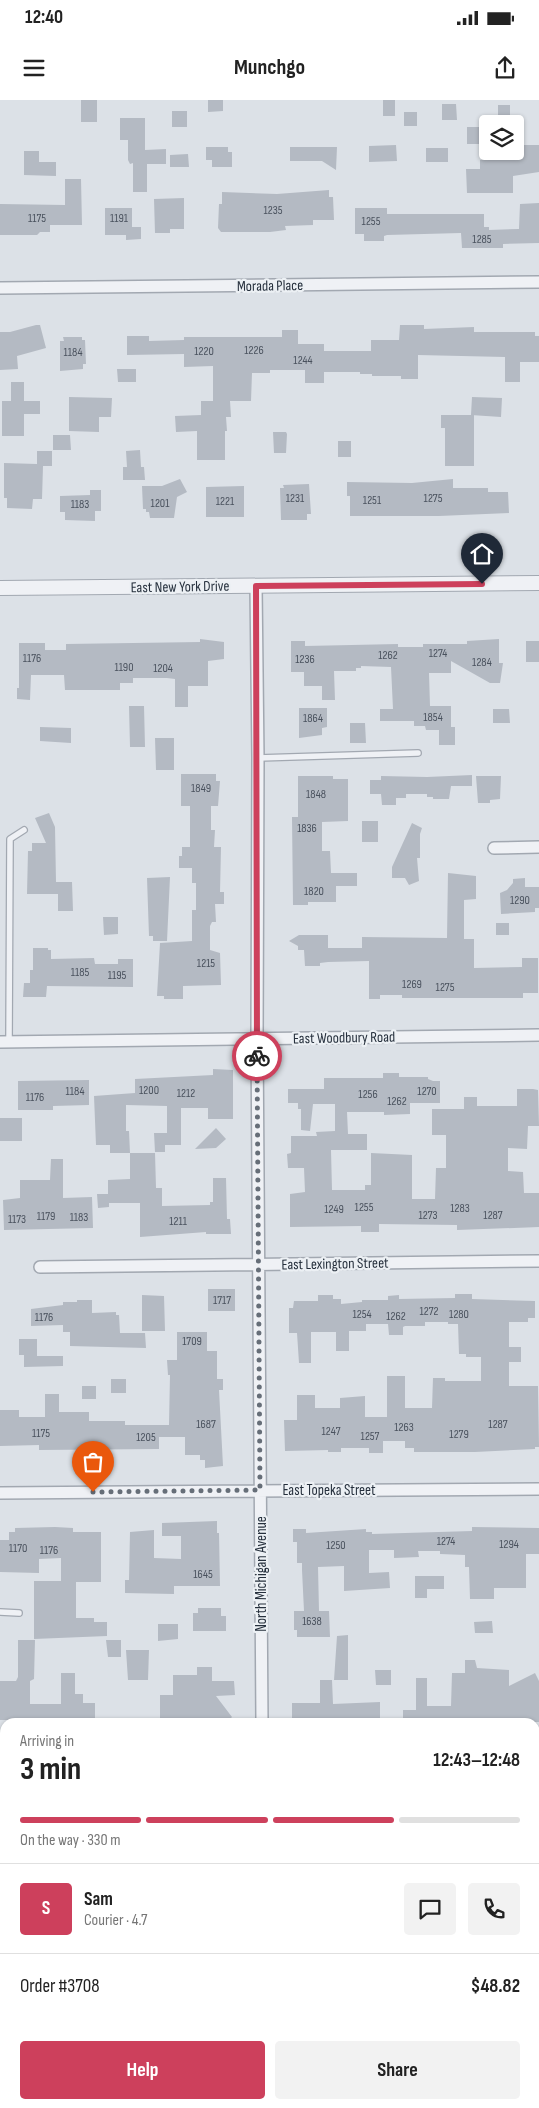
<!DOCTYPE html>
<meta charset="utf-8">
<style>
:root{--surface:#fff;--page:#f2f2f2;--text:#222;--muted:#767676;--line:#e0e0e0;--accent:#cd405c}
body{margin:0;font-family:"Sofia Sans Condensed",sans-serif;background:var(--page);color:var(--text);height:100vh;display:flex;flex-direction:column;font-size:19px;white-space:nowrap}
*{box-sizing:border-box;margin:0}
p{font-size:16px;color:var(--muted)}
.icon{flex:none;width:28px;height:28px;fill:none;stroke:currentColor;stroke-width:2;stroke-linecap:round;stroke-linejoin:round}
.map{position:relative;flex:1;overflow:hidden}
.panel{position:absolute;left:0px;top:1618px;width:540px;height:391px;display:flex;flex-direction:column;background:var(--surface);border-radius:15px 15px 0 0;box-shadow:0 1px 4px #0004}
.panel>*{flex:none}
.fabs{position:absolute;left:479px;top:15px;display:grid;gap:10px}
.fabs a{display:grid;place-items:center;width:45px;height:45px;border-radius:5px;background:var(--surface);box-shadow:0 1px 4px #0004;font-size:25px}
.pin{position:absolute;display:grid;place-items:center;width:42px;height:42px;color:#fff;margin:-51px -21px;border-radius:50% 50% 50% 0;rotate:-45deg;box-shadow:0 0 5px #0007}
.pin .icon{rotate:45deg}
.courier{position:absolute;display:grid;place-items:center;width:50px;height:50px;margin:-25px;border:4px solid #cd405c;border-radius:50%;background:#fff;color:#222;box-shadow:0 1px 6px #0007}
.summary em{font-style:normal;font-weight:700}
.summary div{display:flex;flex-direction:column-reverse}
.summary{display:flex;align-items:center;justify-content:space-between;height:85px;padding:0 20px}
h1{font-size:32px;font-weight:700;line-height:38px}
.bar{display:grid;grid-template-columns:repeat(4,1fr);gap:8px 5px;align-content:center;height:60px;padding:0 20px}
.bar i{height:6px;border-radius:4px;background:var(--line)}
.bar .on{background:var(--accent)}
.bar p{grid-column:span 4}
.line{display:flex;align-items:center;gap:12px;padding:0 20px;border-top:1px solid var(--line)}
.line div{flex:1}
.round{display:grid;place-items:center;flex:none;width:52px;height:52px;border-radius:5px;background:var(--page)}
.cta{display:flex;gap:10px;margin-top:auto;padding:10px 20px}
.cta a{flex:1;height:58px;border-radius:5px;background:var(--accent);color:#fff;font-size:20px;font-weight:700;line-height:58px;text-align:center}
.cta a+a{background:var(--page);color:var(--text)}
.status{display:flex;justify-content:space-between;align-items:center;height:35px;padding:0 25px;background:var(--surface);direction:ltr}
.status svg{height:14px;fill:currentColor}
header{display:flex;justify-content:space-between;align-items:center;height:65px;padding:0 20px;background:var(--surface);font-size:22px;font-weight:700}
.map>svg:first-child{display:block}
.building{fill:#b4bac3}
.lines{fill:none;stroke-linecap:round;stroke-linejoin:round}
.service-casing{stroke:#a2a8b1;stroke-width:8}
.minor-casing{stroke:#a2a8b1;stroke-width:14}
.tertiary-casing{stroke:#a2a8b1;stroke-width:16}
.service{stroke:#eff1f5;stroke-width:5.5}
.minor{stroke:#eff1f5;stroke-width:11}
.tertiary{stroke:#eff1f5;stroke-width:14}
.done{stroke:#666e78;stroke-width:5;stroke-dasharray:0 9}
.route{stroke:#cd405c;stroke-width:6}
.labels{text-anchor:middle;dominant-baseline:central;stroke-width:4.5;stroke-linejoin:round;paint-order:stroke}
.number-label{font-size:12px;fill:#4a525e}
.street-label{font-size:15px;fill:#26303d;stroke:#ecf0f4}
</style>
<div class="status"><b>12:40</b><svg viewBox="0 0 49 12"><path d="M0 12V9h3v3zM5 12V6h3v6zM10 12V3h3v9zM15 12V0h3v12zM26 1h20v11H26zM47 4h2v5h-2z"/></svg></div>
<header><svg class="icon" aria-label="menu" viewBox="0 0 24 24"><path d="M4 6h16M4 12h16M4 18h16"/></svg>Munchgo<svg class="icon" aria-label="share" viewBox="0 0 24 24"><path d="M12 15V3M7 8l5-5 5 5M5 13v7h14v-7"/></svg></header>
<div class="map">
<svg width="539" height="2008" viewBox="0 0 539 2008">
<rect width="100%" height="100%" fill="#dce1e7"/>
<path class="building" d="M81,0H97V22H81Z
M208,0H223V11L208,12Z
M383,0H395V16H383Z
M442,4H456L457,20H442Z
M498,5H510V19H498Z
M172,11H187V27H172Z
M404,12H417V26H404Z
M120,18H145V50L166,49V64H147V92H133V63L130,64L128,60V40H120Z
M467,27H488V44H467Z
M396,45L397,61L369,62V46Z
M520,45H539V72L513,76V93H467L466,69H480V60L520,59Z
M206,47H228V52H232V67H212V60H206Z
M290,47H337L336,70L322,61H290Z
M426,48H448V62H426Z
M24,51H39V62H56V76L24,75Z
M188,54L189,67H170V55Z
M65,79H81L82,125H50V132H40L37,135H0V104L65,105Z
M329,90V97H333L334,120H313V125L285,126L286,130L270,132H221L218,128L219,104H222V92L277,94Z
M184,98V129H170V133H155L154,99Z
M539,103V143L503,144V148H462L461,133L387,135L384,136V141H364V134H355V108H387V114H484V127H489V130L519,129L520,104Z
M105,108H132V127H141V139L126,140V135H105Z
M36,225H40L46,248L17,256L18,269L0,270V232H10Z
M400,225H424V229L474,227V232H535V236H539V262H520V282H505V257L418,255V279H401V276H372V274H360V272H324V283H305V270H270V273H252L251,301H230L231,317H226L227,331H225V360H197V331L176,332L175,316L201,315V301H213V266L184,267V254L127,255V236H149V241L184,240V237H282V230H298V244H324V251H371V240H399Z
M63,237H82V240H85L86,264H83V269L60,271V241H64Z
M117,269H136V282H118Z
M11,282H24V301H40V314H24V336H2V301H11Z
M69,297L112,298L111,317H99V332L69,331Z
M472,297L502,298L501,317L471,315Z
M441,315H474V366H445V328H441Z
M273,332H286L287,334L286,353H274Z
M53,335H70L71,350H53Z
M338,341H351V357H338Z
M140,350L141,367H144L145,380H123V367H127L126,351Z
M37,351H52V366H43L42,399H33L32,409L7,408V398H4V363L37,364Z
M180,379L187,392L177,397L174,418H150L149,412H146V409H143L142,386H162Z
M453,379V388H488V392H508L509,413L439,416H350V396H347V382L412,383Z
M309,384L311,414H307V420H281L280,388H284L283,385Z
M244,386V417H206V387Z
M90,390H101V411H95V421L65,420V412H60V396L90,395Z
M200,539L224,542V559L208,561V586H188V607H175V579L167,578H133V583H120V590H65L64,575H31L30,600L17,599V588H19V543H45V550H66V544L200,542Z
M499,539V563H503L500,583H490L451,561V573H429L430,606H451V627H455V645H439V630H426L425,626H414V621H380V609H393L391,567L361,566V568H356V571H334L335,600H322V586H304V572H291V541H305V546L398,544V547H423V544H467V541Z
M526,541H539V562H526Z
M129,606H144L145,647H130Z
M299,608H327V627L322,628V635L299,638Z
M493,609H509L510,623H493Z
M350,623H365L366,643H350Z
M40,627L71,628V643L40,641Z
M155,638H174V670H156Z
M181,674H216V681H220L218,706H211V730H215L214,747H221L220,792H224V804H215L216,822H212L210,826V850L220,853L221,885L183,886V899H164V896H157L160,843L192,841V810H196V783H192V768H179V756H182V747H190V706H181Z
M472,675V686H451L449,699H433V697H427V694H406V698H396V705H382L381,694H370V680H381V676L427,677Z
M298,676H333V679H348V721L322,722V751H330L331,773H357V786H336V802H308V805H293L292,717H298Z
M476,676H501L500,699L490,700V703H478Z
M49,713L55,727L56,782H72L73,811H58V794H27L28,751H32V743H46L35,718Z
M362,721H378V742H362Z
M412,723L422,728L420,734V758H417L419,781L409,785L405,778H392V767Z
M448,773L476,776V799L464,800V839H474V868L522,867V858H538V893H523V898H402V895H380V899H369V861L328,862L320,863V866H305L304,850H298V846L289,841L299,835H328V848H362V837L447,838Z
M170,777L167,841H153V836H149L147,778Z
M525,778V787H539V808H535V812L501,814L500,793L507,790L513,783V779Z
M103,817H118V834L104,835Z
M496,823H509V835H496Z
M33,848H48V850H51V859L94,858L95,864H118V859H133V887L47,886L46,897H23L24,883H30V870H33Z
M213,969L233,970V1019H208V1008H181V1045H165V1052H155L154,1033H167V1006L126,1005V1031H129L130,1053H110V1045H96L94,996L135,993V979L213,975Z
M383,973H399V977H428V979L433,981H440V1003H410V1014L384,1015V1012H347L348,1034H367V1050H331L332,1090H365V1085H371V1053L412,1055V1099H435L436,1068H446V1035H432V1009H464V997H477V1006H517V989H533L538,990L539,1026H528L527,1049L508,1048V1071L523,1072L524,1093H539V1127L457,1130V1125L379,1124V1132H361V1126L290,1127V1094L305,1092L304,1068H288L287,1054L291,1053V1036H317L316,1032L335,1031V1004H313L310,1031L301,1030V1009H298V1003H288V989H324V978H383Z
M89,980V1005L53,1006V1010H18V981Z
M0,1018H22V1041H0Z
M216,1028L226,1039L216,1048L195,1049Z
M130,1053H155L156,1088H162V1106L210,1105V1102H213V1078H226L227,1119H230L231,1134H206V1132L140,1137V1103H109V1107L98,1108L97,1094H108V1080L130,1079Z
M51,1059H63V1098L92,1097L93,1128L4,1130L3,1100L20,1098V1080H50Z
M208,1189H235V1211H208Z
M455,1194H472V1199L535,1201V1218H528V1222H509V1247H521V1262H509V1286H538L539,1347H535V1349L475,1352H414V1348H405V1341H383V1353H369V1348H341V1352H328V1350L285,1351L284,1320H297V1295H315V1308H340V1298L365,1296V1317H387V1276H405V1308H432L433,1278H445V1281H481V1257H466V1254H459L458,1224H448V1222H425V1226H405L403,1227V1235H389L388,1224H366V1231H349V1251H336V1232H311V1263H299L297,1233H289V1208H293L294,1201H318V1195H333V1199H341V1204L362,1202V1200H388V1196L399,1195V1199L455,1198Z
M142,1195L164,1196L165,1231H142Z
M77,1200H92V1213L116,1212V1215H119L120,1233H145L146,1248L70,1246V1232H63V1225L31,1226V1209L63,1205V1202H77Z
M177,1232H207V1251H217V1279H223V1290H219L223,1366L205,1368V1360H200V1355H185V1337H159V1349L39,1350V1345L0,1346V1310H19V1317H45V1294H59V1312H89V1321H125V1325H169L170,1275H168L167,1260H177Z
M19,1239H37V1256H63V1266L24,1267V1255H19Z
M111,1279H126V1293H111Z
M82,1286H96V1299H82Z
M217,1421V1433H219L220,1486H174V1494L125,1493V1480H129L130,1432L154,1430V1458L181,1459V1436H162V1423Z
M55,1427L73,1428V1432H101V1482H76V1518H94V1522H107V1536L34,1539V1481H61V1458L39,1459V1473L0,1472V1440H9V1432H15V1428Z
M472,1427L539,1428V1454H526V1488H494V1499H470L469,1467H465V1455L440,1454V1451H418L419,1457L394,1458V1450H369V1473L389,1472L390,1488L344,1491V1466L318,1467L319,1511H329L330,1537H297V1530H294V1511H304L302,1470V1463H297V1442H293V1429H306V1433L366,1429V1432H372V1434L472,1431Z
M415,1476H444V1489H427V1498H415Z
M198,1508H221V1516H226V1531H193V1513H198Z
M492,1521L493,1533H475L474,1522Z
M158,1524H178V1539L158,1541Z
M348,1535V1580H334L337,1536Z
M18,1540H35L34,1579L30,1581V1604H61V1573H75V1594H83V1603H95V1622H26V1620H0V1581H16L18,1577Z
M106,1540H121V1557H108Z
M126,1550H149L148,1580H128Z
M465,1560H475L477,1568L509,1570V1586L535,1573L539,1581V1622H403V1610H416V1578H427V1606H451L452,1573H465Z
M197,1567H212V1581H234L235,1595L216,1596L232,1617L227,1622H160V1595H173V1575H197Z
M375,1570H391V1585H376Z
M320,1580H332L333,1604L380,1602V1622H292V1603H320Z"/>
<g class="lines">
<defs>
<path id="service" d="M258,658L418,653
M9,942L10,739L24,730
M0,1512L19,1513"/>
<path id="minor" d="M0,188L539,182
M256,486L258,658L257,939L262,1622
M494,748L539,747
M0,942L539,935
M40,1167L539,1161
M0,1393L539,1389
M535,1685H539
M0,1688H5
M535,1957H539
M0,1987H5
M429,2004L432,2008
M187,2008L188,2004
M461,2008L464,2004"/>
<path id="tertiary" d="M0,488L539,483"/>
</defs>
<use href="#service" class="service-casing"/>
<use href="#minor" class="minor-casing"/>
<use href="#tertiary" class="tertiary-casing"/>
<use href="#service" class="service"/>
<use href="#minor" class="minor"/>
<use href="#tertiary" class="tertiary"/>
</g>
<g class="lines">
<path class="done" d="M93,1392L260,1390L257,956"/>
<path class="route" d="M257,956L256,486L482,484"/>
</g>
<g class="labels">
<g class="number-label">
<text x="273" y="110">1235</text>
<text x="37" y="118">1175</text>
<text x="119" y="118">1191</text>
<text x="371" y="121">1255</text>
<text x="482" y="139">1285</text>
<text x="254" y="250">1226</text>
<text x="204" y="251">1220</text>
<text x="73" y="252">1184</text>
<text x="303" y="260">1244</text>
<text x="295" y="398">1231</text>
<text x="433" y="398">1275</text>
<text x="372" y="400">1251</text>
<text x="225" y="401">1221</text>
<text x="160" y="403">1201</text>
<text x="80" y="404">1183</text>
<text x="438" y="553">1274</text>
<text x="388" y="555">1262</text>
<text x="32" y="558">1176</text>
<text x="305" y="559">1236</text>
<text x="482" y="562">1284</text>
<text x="124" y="567">1190</text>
<text x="163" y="568">1204</text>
<text x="433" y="617">1854</text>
<text x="313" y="618">1864</text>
<text x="201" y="688">1849</text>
<text x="316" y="694">1848</text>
<text x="307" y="728">1836</text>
<text x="314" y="791">1820</text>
<text x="520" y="800">1290</text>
<text x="206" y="863">1215</text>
<text x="80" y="872">1185</text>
<text x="117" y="875">1195</text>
<text x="412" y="884">1269</text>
<text x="445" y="887">1275</text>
<text x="149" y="990">1200</text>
<text x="75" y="991">1184</text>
<text x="427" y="991">1270</text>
<text x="186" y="993">1212</text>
<text x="368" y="994">1256</text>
<text x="35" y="997">1176</text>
<text x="397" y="1001">1262</text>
<text x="364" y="1107">1255</text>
<text x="460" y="1108">1283</text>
<text x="334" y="1109">1249</text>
<text x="428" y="1115">1273</text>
<text x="493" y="1115">1287</text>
<text x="46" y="1116">1179</text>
<text x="79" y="1117">1183</text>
<text x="17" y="1119">1173</text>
<text x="178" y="1121">1211</text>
<text x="222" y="1200">1717</text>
<text x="429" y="1211">1272</text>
<text x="362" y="1214">1254</text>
<text x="459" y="1214">1280</text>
<text x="396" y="1216">1262</text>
<text x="44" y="1217">1176</text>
<text x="192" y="1241">1709</text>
<text x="206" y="1324">1687</text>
<text x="498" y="1324">1287</text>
<text x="404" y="1327">1263</text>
<text x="331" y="1331">1247</text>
<text x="41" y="1333">1175</text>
<text x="459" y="1334">1279</text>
<text x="370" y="1336">1257</text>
<text x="146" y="1337">1205</text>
<text x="446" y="1441">1274</text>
<text x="509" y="1444">1294</text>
<text x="336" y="1445">1250</text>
<text x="18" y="1448">1170</text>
<text x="49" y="1450">1176</text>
<text x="203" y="1474">1645</text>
<text x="312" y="1521">1638</text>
</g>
<g class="street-label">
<text transform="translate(270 186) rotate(-1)">Morada Place</text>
<text transform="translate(180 487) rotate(-1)">East New York Drive</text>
<text transform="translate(344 938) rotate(-1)">East Woodbury Road</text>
<text transform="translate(335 1164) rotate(-1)">East Lexington Street</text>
<text x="329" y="1390">East Topeka Street</text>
<text transform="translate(261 1474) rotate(-90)">North Michigan Avenue</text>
</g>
</g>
</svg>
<div class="fabs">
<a><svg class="icon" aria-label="layers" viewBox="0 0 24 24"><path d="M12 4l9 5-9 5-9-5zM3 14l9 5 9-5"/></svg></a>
</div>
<div class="pin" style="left:93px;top:1392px;background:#ea580c"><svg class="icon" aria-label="bag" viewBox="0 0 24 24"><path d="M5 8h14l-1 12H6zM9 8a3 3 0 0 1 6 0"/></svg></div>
<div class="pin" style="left:482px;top:484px;background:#1f2937"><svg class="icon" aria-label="home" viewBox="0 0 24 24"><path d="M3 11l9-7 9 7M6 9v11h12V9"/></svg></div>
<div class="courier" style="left:257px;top:956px"><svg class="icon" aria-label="bike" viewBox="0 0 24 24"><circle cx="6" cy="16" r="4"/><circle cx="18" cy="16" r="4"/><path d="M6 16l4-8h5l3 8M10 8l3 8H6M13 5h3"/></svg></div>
<section class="panel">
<div class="summary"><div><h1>3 min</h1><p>Arriving in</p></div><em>12:43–12:48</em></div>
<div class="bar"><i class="on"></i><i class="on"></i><i class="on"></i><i></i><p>On the way · 330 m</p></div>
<div class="line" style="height:90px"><b class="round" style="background:var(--accent);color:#fff">S</b><div><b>Sam</b><p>Courier · 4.7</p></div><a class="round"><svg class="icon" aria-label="chat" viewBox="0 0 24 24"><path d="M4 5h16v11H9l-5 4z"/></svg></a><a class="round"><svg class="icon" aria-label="phone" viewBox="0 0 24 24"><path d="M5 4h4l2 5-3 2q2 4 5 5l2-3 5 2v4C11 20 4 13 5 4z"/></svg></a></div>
<div class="line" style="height:65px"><div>Order #3708</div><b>$48.82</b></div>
<div class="cta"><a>Help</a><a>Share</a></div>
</section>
</div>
